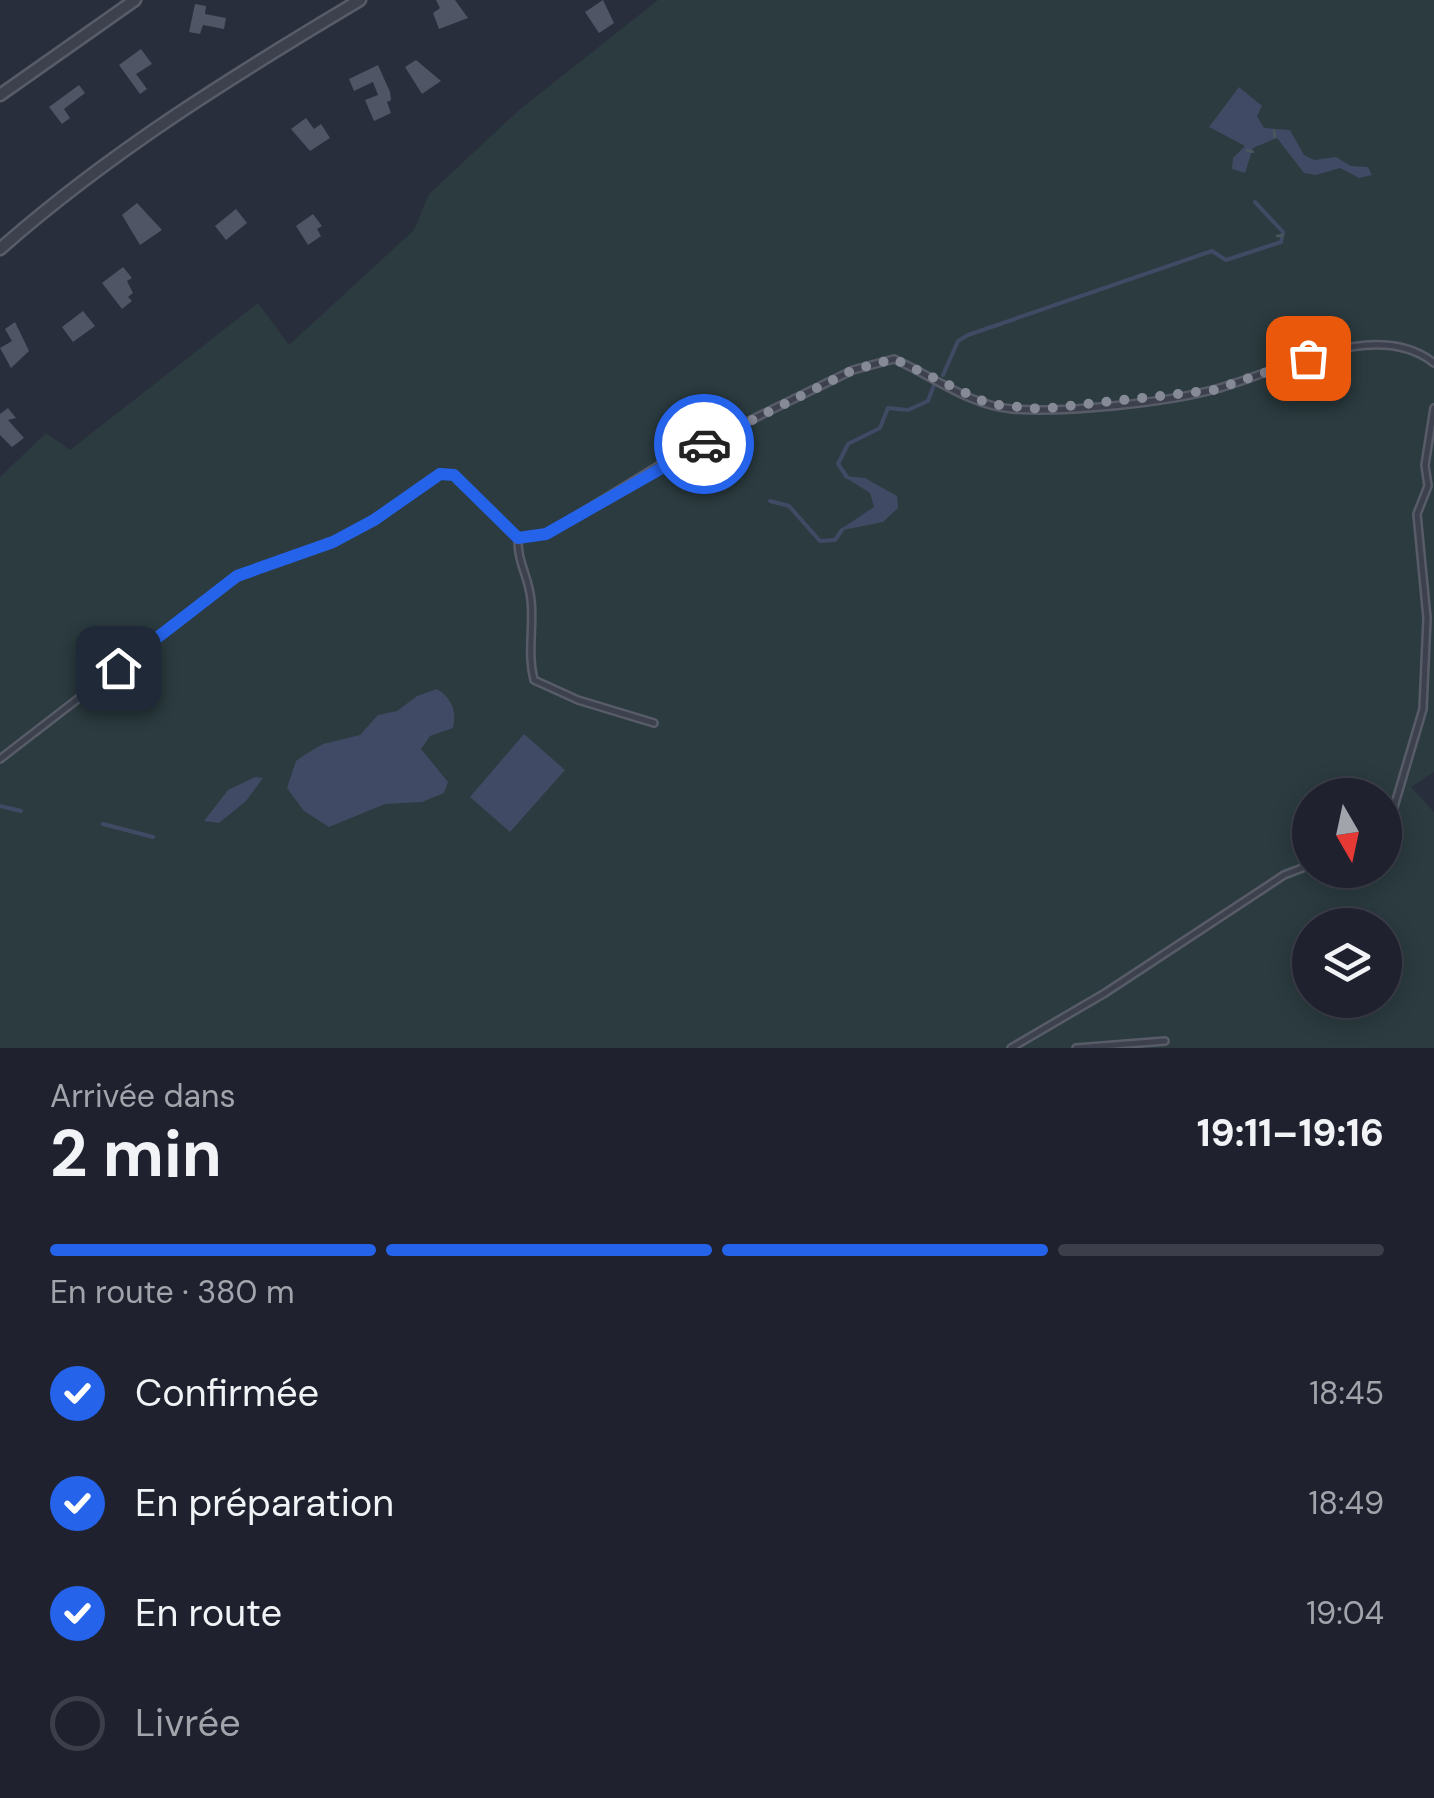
<!DOCTYPE html>
<html lang="fr">
<meta charset="utf-8">
<style>
:root{--surface:#1f222e;--page:#2c2f3a;--text:#f1f3f6;--muted:#a1a4aa;--line:#3c3f4a;--accent:#2563eb}
body{margin:0;font-family:"DM Sans",sans-serif;background:var(--page);color:var(--text);height:100vh;display:flex;flex-direction:column;font-size:38px;white-space:nowrap}
*{box-sizing:border-box;margin:0}
p{font-size:32px;color:var(--muted)}
.icon{flex:none;width:55px;height:55px;fill:none;stroke:currentColor;stroke-width:2;stroke-linecap:round;stroke-linejoin:round}
.map{position:relative;height:1048px;overflow:hidden}
.drawer{display:flex;flex-direction:column;background:var(--surface);flex:1}
.drawer>*{flex:none}
.needle{width:65px;rotate:171deg}
.buttons{position:absolute;left:1292px;top:778px;display:grid;gap:20px}
.buttons a{display:grid;place-items:center;width:110px;height:110px;border-radius:50%;background:var(--surface);box-shadow:0 5px 25px #0003,0 0 0 2px var(--line);font-size:50px}
.pin{position:absolute;display:grid;place-items:center;width:85px;height:85px;color:#fff;margin:-42px;border-radius:20px;box-shadow:0 5px 15px #0006}
.courier{position:absolute;display:grid;place-items:center;width:100px;height:100px;margin:-50px;border:8px solid #2563eb;border-radius:50%;background:#fff;color:#222;box-shadow:0 2px 12px #0007}
.summary em{font-style:normal;font-weight:700}
.summary div{display:flex;flex-direction:column-reverse}
.summary{display:flex;align-items:center;justify-content:space-between;height:170px;padding:0 50px}
h1{font-size:65px;font-weight:700;line-height:75px}
.bar{display:grid;grid-template-columns:repeat(4,1fr);gap:15px 10px;align-content:center;height:120px;padding:0 50px}
.bar i{height:12px;border-radius:8px;background:var(--line)}
.bar .selected{background:var(--accent)}
.bar p{grid-column:span 4}
ol{padding:0 50px;list-style:none}
li{display:flex;align-items:center;gap:30px;height:110px}
li p{margin-inline-start:auto}
li .icon{padding:10px;border-radius:50%;background:var(--accent);color:#fff;stroke-width:4}
li:last-child{color:var(--muted)}
li i{width:55px;height:55px;border:5px solid var(--line);border-radius:50%}
.map>svg:first-child{display:block}
.green{fill:#2b3b3f;fill-rule:evenodd}
.water{fill:#414a64}
.lines{fill:none;stroke-linecap:round;stroke-linejoin:round}
.stream{stroke:#414a64;stroke-width:4}
.building{fill:#4f5565}
.service-casing{stroke:#575c68;stroke-width:10}
.minor-casing{stroke:#575c68;stroke-width:15}
.path{stroke:#4a585d;stroke-width:2.5;stroke-dasharray:8 8;stroke-linecap:butt}
.service{stroke:#3c414d;stroke-width:5}
.minor{stroke:#3c414d;stroke-width:10}
.done{stroke:#868a97;stroke-width:10;stroke-dasharray:0 18}
.route{stroke:#2563eb;stroke-width:12}
</style>
<div class="map">
<svg width="1434" height="1048" viewBox="0 0 1434 1048">
<rect width="100%" height="100%" fill="#292e3d"/>
<path class="green" d="M658,0H1434V772L1411,787L1434,812V1048H0V477L46,433L70,450L258,303L289,345L414,230L429,194L519,110ZM1310,795H1385V870H1310ZM1310,925H1385V1000H1310Z"/>
<path class="water" d="M1239,87L1262,106L1257,116L1264,128L1290,130L1304,155L1314,160L1336,157L1351,166L1368,167L1372,175L1359,178L1340,168L1316,175L1304,173L1277,138L1253,148L1245,173L1232,169L1233,158L1245,146L1209,127Z
M843,476L865,478L897,496L898,508L883,522L838,531L874,507L870,493Z
M437,689C452,698 457,712 453,728L430,736L421,749L448,782L444,793L422,802L385,804L329,827L304,811L287,788L296,761L306,754L323,744L360,735L378,715L397,711L417,696Z
M524,734L565,770L510,832L470,797Z
M255,777L263,778L246,801L219,823L204,821L228,790Z"/>
<g class="lines">
<path class="stream" d="M943,375L958,341L968,335L1212,251L1226,260L1281,242L1283,232L1255,202
M847,477L838,464L848,444L880,428L888,408L908,410L928,401L934,385
M770,501L789,506L820,541L835,540L842,530
M0,806L21,811
M103,824L153,837"/>
</g>
<path class="building" d="M436,0H455L468,18L439,29L433,13L440,8Z
M603,0L614,23L599,33L585,12Z
M195,4L206,6L205,14L226,18L224,29L203,25L200,34L189,32Z
M141,49L152,64L136,74L147,89L140,94L119,65Z
M416,60L441,81L422,94L405,67Z
M378,65L390,92L391,100L387,102L391,113L374,121L365,100L378,95L373,82L354,91L349,79Z
M79,85L85,93L64,109L70,118L62,124L49,107Z
M306,118L314,129L321,124L330,138L310,151L291,129Z
M137,203L162,230L140,245L122,215Z
M236,209L247,223L226,240L215,226Z
M313,214L322,226L317,229L321,236L308,245L296,226Z
M123,267L132,278L127,281L133,293L128,297L132,301L122,309L102,283Z
M83,311L95,326L73,342L62,327Z
M15,322L29,351L11,368L0,348L12,341L5,329Z
M8,408L16,418L8,420L24,438L12,447L0,435V414Z"/>
<g class="lines">
<defs>
<path id="service" d="M518,538C517,562 529,577 531,600C534,627 527,653 534,680L578,700L654,723
M0,759L237,576L333,542L374,521L440,473L454,475L518,538L547,534L663,463L853,370L894,359C933,376 968,405 1012,409C1065,413 1165,403 1216,389C1277,373 1375,316 1434,363
M1385,817L1394,807L1423,709L1427,618L1417,514L1428,486L1425,465L1434,408
M1011,1048L1105,993L1284,875L1310,865
M1076,1048L1165,1041"/>
<path id="minor" d="M0,95L135,0
M0,249C110,152 234,75 360,0"/>
</defs>
<use href="#service" class="service-casing"/>
<use href="#minor" class="minor-casing"/>
<path class="path" d="M1274,130L1275,139
M1246,150L1254,152
M1276,236L1287,235"/>
<use href="#service" class="service"/>
<use href="#minor" class="minor"/>
</g>
<g class="lines">
<path class="done" d="M704,444L853,370L894,359L989,404L1041,409L1214,390L1308,358"/>
<path class="route" d="M118,668L237,576L333,542L374,520L440,474L454,475L518,538L546,534L704,444"/>
</g>
</svg>
<div class="buttons">
<a><svg class="needle" viewBox="-14 -14 28 28"><path d="M0-13l5 13h-10z" fill="#e53935"/><path d="M0 13l5-13h-10z" fill="#a1a4aa"/></svg></a>
<a><svg class="icon" aria-label="layers" viewBox="0 0 24 24"><path d="M12 4l9 5-9 5-9-5zM3 14l9 5 9-5"/></svg></a>
</div>
<div class="pin" style="left:1308px;top:358px;background:#ea580c"><svg class="icon" aria-label="bag" viewBox="0 0 24 24"><path d="M5 8h14l-1 12H6zM9 8a3 3 0 0 1 6 0"/></svg></div>
<div class="pin" style="left:118px;top:668px;background:#1f2937"><svg class="icon" aria-label="home" viewBox="0 0 24 24"><path d="M3 11l9-7 9 7M6 9v11h12V9"/></svg></div>
<div class="courier" style="left:704px;top:444px"><svg class="icon" aria-label="car" viewBox="0 0 24 24"><path d="M5 17H2v-5l4-1 3-4h7l3 4 3 1v5h-3M9 17h6M6 11h13"/><circle cx="7" cy="17" r="2"/><circle cx="17" cy="17" r="2"/></svg></div>
</div>
<section class="drawer">
<div class="summary"><div><h1>2 min</h1><p>Arrivée dans</p></div><em>19:11–19:16</em></div>
<div class="bar"><i class="selected"></i><i class="selected"></i><i class="selected"></i><i></i><p>En route · 380 m</p></div>
<ol>
<li><svg class="icon" aria-label="check" viewBox="0 0 24 24"><path d="M5 12l5 5 9-10"/></svg>Confirmée<p>18:45</p></li>
<li><svg class="icon" aria-label="check" viewBox="0 0 24 24"><path d="M5 12l5 5 9-10"/></svg>En préparation<p>18:49</p></li>
<li><svg class="icon" aria-label="check" viewBox="0 0 24 24"><path d="M5 12l5 5 9-10"/></svg>En route<p>19:04</p></li>
<li><i></i>Livrée</li>
</ol>
</section>
